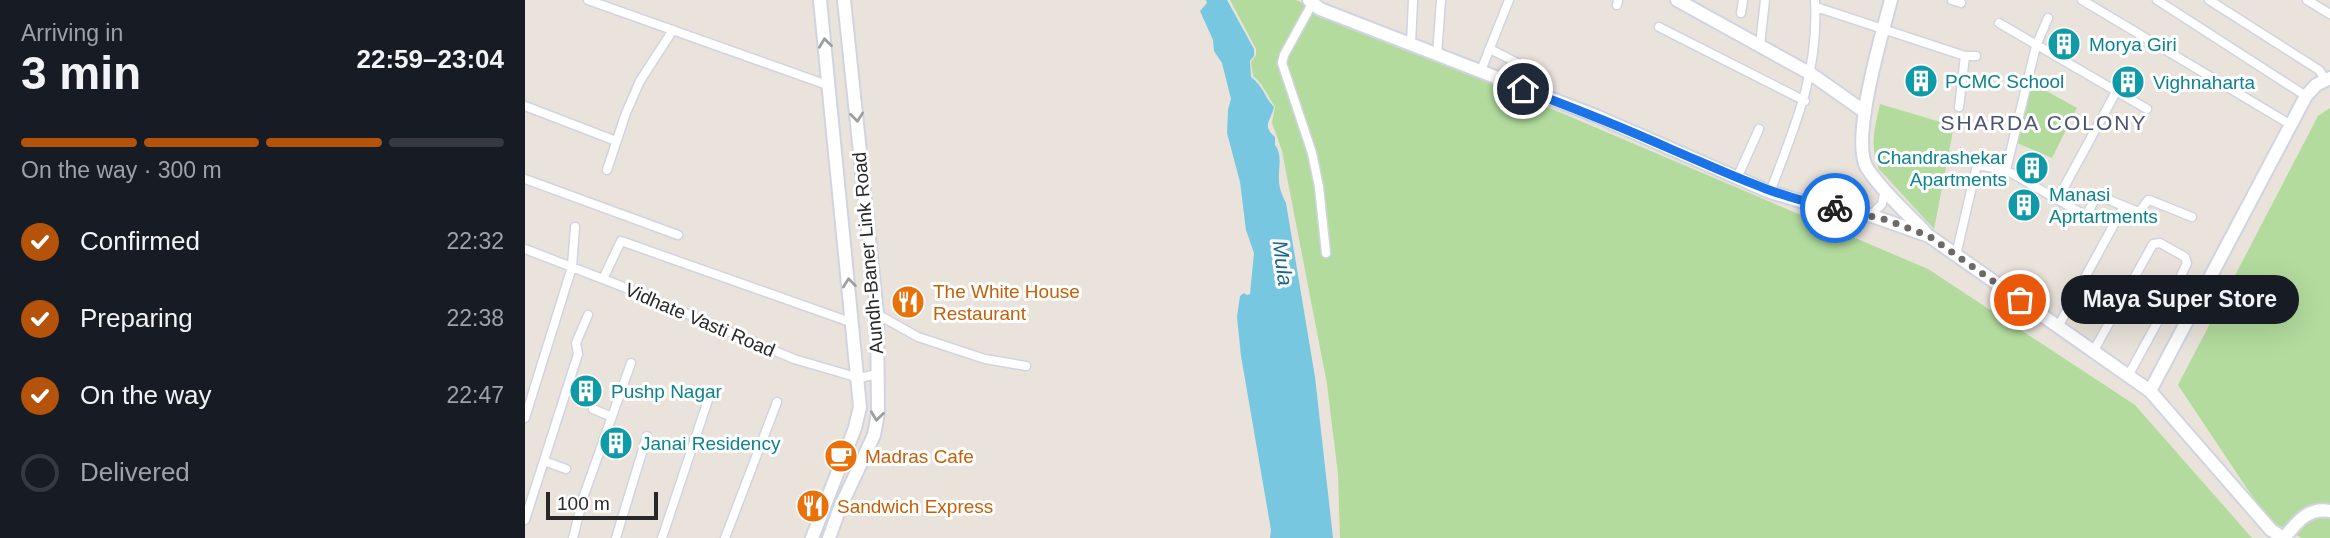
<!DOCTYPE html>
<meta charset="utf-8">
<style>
:root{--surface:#171b24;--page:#242831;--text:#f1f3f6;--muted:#9ea1a6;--line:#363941;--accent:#b45309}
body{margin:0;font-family:Helvetica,sans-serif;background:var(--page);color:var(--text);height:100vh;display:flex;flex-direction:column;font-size:26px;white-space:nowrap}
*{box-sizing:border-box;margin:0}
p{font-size:23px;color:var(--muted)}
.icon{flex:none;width:38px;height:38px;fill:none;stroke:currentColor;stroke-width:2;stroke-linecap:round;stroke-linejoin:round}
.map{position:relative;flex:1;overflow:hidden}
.drawer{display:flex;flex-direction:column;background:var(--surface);width:525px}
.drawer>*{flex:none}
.scale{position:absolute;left:21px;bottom:18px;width:112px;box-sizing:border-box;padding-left:7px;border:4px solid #282828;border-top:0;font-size:19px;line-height:24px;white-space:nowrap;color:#282828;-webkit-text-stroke:5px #fff;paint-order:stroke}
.pin{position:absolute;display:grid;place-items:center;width:60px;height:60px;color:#fff;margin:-30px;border:4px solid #fff;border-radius:50%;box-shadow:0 2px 7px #0007}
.courier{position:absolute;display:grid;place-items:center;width:70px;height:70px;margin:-35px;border:5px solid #1a73e8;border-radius:50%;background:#fff;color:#222;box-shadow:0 2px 9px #0007}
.bubble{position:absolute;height:49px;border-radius:24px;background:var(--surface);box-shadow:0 7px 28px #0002;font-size:23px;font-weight:700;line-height:49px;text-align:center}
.summary em{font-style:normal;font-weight:700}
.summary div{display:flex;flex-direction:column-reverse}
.summary{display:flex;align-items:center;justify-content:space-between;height:119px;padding:0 21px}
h1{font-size:46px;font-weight:700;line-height:52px}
.bar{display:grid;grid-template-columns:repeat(4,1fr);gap:10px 7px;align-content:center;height:84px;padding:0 21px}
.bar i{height:9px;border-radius:5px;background:var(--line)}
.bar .active{background:var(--accent)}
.bar p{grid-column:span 4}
ol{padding:0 21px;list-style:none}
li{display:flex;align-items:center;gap:21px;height:77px}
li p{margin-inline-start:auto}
li .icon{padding:7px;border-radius:50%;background:var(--accent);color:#fff;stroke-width:4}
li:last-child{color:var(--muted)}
li i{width:38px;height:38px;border:4px solid var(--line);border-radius:50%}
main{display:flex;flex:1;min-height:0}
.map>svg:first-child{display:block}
.green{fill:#b3db9d}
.water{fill:#78c7e1}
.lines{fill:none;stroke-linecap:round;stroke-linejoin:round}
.street-casing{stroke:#d1d4e0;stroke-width:11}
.secondary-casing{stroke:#d1d4e0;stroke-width:16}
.street{stroke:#fff;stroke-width:8}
.secondary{stroke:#fff;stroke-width:12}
.oneway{stroke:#9e9e9e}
.done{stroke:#6c6967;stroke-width:7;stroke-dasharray:0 12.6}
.route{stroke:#1a73e8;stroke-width:9}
.labels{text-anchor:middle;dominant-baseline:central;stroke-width:6;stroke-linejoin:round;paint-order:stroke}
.culture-label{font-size:19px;fill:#0d838f;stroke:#fff;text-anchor:start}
.street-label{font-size:19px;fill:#282828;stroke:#fff}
.food-label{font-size:19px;fill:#c56008;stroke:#fff;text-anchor:start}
.neighbourhood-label{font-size:21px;letter-spacing:2px;fill:#4e5574;stroke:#fff}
.water-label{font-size:21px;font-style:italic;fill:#1a668a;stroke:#fff}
</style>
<main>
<section class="drawer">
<div class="summary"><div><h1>3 min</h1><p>Arriving in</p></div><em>22:59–23:04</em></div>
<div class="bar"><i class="active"></i><i class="active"></i><i class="active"></i><i></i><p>On the way · 300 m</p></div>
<ol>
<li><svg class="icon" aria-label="check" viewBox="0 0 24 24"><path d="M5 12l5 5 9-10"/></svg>Confirmed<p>22:32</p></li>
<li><svg class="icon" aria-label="check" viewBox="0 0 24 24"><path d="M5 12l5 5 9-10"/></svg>Preparing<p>22:38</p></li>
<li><svg class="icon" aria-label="check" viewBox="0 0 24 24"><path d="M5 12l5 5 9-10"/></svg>On the way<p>22:47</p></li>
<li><i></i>Delivered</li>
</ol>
</section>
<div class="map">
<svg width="1805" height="538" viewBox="0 0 1805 538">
<rect width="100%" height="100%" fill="#e9e3db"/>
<path class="green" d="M705,0H771L1403,269L1610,405L1727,538H815L813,474L802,384L757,151L747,123L750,107C743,97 739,85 728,76L726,62L731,55V49Z
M1507,83L1552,108L1527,158L1492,143Z
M1355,104L1429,126L1409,229L1354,169C1344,147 1350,127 1355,104Z
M1805,108V538H1777L1751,524L1731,502L1653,385L1793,116Z"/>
<path class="water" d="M681,0H702L729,49V56L725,61L726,77C740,88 739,97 749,107C746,121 736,125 750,137V145C758,155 753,168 754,180C754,188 757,195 761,203L790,377L808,538H745L746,530L716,356L712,317L715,296L719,293L722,295L725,294L729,253L721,230L715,182L702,133L703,110L706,99L697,63L689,51L688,40L675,11L682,3Z"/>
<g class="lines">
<defs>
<path id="street" d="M63,0L305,86
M1427,0L1436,3
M1557,0L1766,125
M1632,0L1781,96
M1684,0L1794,70L1800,79
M1782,0L1805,14
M787,4L759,55L757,63L787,153L794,187L801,253
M1092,5L1093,0
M1291,7L1440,56
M1216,13L1218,0
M1474,23L1622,109
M1134,27L1280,101
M886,45L888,0
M1235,45L1240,0
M965,49L1000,67
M912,55L916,0
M955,73L984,0
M0,106L91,141
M1434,107L1440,56H1451
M82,170L101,113L115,81L148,30
M1481,170L1511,46L1523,18
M1212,178L1234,129
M0,179L153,235
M1245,192C1270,126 1294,73 1290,0
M1532,200L1591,92
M1562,214L1570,199L1577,197L1611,211H1615L1623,200L1627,201L1667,217
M1346,215L1357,204L1360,189
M0,249L96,286L269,359L334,378L353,374
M1431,255L1452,165L1481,170L1556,213
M78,279L96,241L328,323
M352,314L393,337L460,359L501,366
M1534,325L1599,206
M1568,352L1628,244L1635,243L1660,257L1662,263L1644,301L1603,376
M68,409L87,417
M0,418L47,267L50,227
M169,440L182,445
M19,461L41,469
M0,520L53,354L51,343L63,315
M48,538L58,498L106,363
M91,538L122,436
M137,538L183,400
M200,538L252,402"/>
<path id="secondary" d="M784,0L795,9L1071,116L1245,192L1279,202L1336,212L1404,236L1625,391L1746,530L1759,538C1772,522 1783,507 1805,511
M1152,0L1286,74L1340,112
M1366,0C1357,34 1325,140 1342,168C1357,191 1381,212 1400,232
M1625,391L1781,96L1791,85L1805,78
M287,538L330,428L335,407L295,0
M304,538L314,510L349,435L353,413L352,314L319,0"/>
</defs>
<use href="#street" class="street-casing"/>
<use href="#secondary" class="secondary-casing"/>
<use href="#street" class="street"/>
<use href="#secondary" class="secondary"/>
</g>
<defs><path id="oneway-chevron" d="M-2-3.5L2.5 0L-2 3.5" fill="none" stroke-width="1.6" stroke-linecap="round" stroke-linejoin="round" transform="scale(1.75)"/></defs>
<g class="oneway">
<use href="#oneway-chevron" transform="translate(300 43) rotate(-97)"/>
<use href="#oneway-chevron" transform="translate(332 117) rotate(84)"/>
<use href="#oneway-chevron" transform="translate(324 283) rotate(-96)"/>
<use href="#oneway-chevron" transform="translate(352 416) rotate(97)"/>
</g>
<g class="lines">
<path class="done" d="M1310,208L1362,220L1404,236L1495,300"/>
<path class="route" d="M998,89C1049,108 1099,128 1148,150C1202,173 1253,198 1310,208"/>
</g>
<defs>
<symbol id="building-disc" viewBox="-11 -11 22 22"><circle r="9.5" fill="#0f9aa8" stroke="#fff"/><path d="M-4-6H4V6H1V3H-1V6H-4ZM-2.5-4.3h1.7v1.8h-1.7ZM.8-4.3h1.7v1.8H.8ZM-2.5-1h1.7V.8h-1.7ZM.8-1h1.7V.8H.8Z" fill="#fff"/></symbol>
<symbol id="restaurant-disc" viewBox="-11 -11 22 22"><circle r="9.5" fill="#e8710a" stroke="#fff"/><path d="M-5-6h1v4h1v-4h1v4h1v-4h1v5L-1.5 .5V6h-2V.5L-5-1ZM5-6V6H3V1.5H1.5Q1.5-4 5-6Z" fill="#fff"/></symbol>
<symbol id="cafe-disc" viewBox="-11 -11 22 22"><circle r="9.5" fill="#e8710a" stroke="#fff"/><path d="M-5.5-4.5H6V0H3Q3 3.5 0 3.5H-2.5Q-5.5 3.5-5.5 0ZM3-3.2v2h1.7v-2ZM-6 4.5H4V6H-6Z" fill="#fff"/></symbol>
</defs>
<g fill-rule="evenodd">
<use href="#building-disc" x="1520" y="25" width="38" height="38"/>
<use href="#building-disc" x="1377" y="62" width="38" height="38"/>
<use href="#building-disc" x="1584" y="63" width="38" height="38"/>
<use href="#building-disc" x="1488" y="149" width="38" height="38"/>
<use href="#building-disc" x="1480" y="186" width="38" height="38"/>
<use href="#restaurant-disc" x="364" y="283" width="38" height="38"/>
<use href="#building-disc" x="42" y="372" width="38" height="38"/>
<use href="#building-disc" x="72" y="424" width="38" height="38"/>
<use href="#cafe-disc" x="297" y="437" width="38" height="38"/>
<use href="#restaurant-disc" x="269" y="487" width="38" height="38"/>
</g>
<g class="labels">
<g class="culture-label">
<text x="1564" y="44">Morya Giri</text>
<text x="1420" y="81">PCMC School</text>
<text x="1628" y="82">Vighnaharta</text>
<text x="1482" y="157" text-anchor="end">Chandrashekar<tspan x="1482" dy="22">Apartments</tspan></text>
<text x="1524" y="194">Manasi<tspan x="1524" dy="22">Aprtartments</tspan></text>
<text x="86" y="391">Pushp Nagar</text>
<text x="116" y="443">Janai Residency</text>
</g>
<g class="street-label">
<text transform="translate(343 253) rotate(-95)">Aundh-Baner Link Road</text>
<text transform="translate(175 320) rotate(23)">Vidhate Vasti Road</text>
</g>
<g class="food-label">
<text x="408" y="291">The White House<tspan x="408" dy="22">Restaurant</tspan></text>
<text x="340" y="456">Madras Cafe</text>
<text x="312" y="506">Sandwich Express</text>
</g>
<g class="neighbourhood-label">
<text x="1519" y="122">SHARDA COLONY</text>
</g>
<g class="water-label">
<text transform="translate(758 263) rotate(82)">Mula</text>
</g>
</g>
</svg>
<div class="scale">100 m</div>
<div class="pin" style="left:1495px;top:300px;background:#ea580c"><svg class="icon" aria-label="bag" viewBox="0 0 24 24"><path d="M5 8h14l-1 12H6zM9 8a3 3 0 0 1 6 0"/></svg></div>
<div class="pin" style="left:998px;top:89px;background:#1f2937"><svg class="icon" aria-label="home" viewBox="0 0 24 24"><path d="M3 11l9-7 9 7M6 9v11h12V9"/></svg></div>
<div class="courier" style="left:1310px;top:208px"><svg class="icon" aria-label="bike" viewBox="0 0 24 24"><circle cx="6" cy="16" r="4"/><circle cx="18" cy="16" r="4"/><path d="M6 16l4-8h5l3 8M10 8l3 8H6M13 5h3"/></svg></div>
<div class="bubble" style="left:1536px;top:275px;width:238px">Maya Super Store</div>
</div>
</main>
